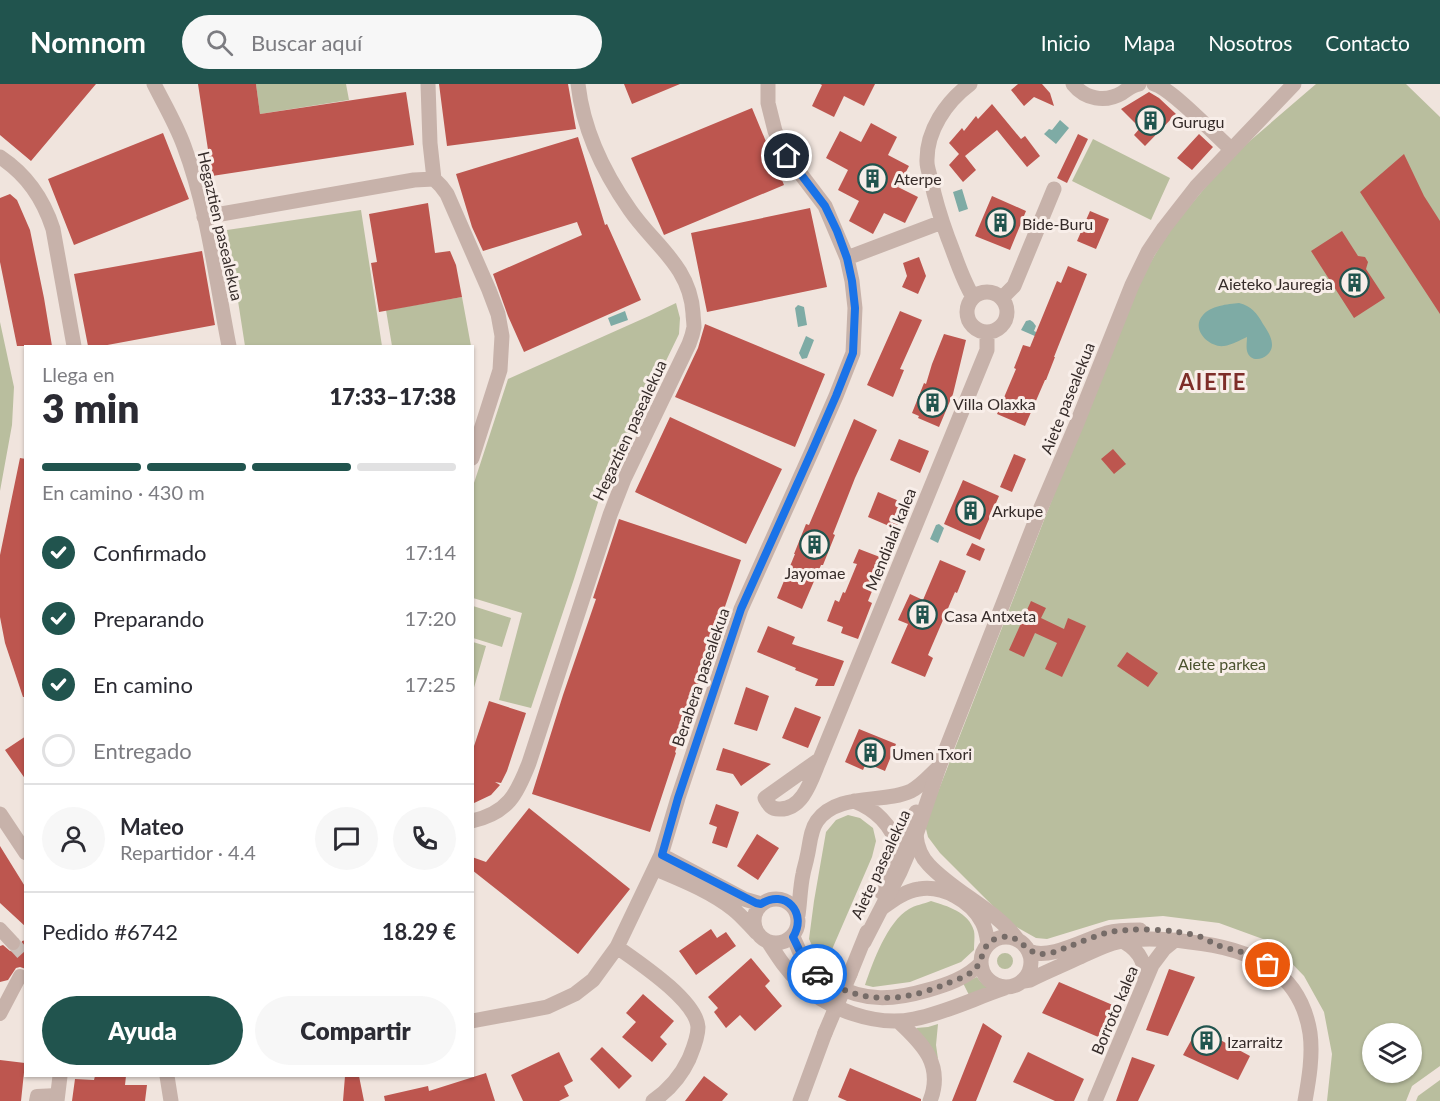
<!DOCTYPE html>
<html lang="es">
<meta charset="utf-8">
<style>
:root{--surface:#fff;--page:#f7f7f7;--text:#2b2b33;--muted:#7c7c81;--line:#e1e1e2;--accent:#21544e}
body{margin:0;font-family:Lato,sans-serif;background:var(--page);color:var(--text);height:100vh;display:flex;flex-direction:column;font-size:22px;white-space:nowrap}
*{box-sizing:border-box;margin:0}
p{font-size:20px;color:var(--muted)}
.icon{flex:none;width:33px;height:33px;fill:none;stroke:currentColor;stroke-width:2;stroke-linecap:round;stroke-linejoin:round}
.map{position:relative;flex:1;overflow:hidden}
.side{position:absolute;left:24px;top:261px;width:450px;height:732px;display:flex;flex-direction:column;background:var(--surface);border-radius:0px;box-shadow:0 2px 4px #0004}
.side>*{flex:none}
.buttons{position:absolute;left:1362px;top:939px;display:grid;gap:12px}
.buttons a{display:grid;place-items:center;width:60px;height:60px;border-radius:50%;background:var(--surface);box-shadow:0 2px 4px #0004;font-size:30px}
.pin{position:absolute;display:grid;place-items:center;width:51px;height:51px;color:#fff;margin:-26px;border:3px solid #fff;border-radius:50%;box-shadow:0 2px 6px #0007}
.courier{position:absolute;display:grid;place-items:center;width:60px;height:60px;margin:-30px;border:4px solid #1a73e8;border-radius:50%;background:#fff;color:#222;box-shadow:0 2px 8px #0007}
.headline em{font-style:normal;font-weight:800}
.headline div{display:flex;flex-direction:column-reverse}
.headline{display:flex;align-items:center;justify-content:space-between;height:102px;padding:0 18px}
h1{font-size:39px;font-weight:800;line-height:45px}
.bar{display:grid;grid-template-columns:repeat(4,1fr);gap:9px 6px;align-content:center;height:72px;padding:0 18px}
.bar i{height:8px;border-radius:4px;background:var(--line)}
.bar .active{background:var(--accent)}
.bar p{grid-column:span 4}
.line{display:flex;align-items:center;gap:15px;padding:0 18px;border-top:2px solid var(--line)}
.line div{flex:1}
.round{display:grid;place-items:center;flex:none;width:63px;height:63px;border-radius:32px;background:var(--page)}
ol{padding:0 18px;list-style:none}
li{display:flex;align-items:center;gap:18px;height:66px}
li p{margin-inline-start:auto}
li .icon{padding:6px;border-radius:50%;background:var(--accent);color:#fff;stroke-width:4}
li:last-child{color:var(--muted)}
li i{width:33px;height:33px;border:3px solid var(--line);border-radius:50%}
.action{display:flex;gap:12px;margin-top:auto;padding:12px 18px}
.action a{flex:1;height:69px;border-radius:36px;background:var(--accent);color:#fff;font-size:24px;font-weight:800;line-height:69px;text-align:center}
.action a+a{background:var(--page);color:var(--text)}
header{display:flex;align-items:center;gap:36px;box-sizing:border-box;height:84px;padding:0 30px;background:var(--accent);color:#fff}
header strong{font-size:28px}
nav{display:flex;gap:33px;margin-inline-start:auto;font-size:21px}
.search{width:420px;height:54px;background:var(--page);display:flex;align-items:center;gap:15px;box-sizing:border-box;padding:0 21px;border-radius:33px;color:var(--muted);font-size:22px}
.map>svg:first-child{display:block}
.green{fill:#b9be9e;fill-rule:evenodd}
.water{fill:#7eaba5}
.building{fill:#bd564f}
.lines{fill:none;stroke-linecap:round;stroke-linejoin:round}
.pedestrian-tunnel{stroke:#cbbfb9;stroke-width:14;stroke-dasharray:14 7;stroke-linecap:butt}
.pedestrian{stroke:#c7b2aa;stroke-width:14}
.minor{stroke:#c7b2aa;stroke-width:15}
.tertiary{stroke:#c7b2aa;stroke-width:15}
.tertiary-bridge{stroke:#c7b2aa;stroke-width:15}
.done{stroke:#766c68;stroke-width:6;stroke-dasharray:0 10.8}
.route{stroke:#1a73e8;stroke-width:8}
.labels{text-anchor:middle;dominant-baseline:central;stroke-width:6;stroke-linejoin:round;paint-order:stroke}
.poi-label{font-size:16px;fill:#352b29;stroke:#f8eee9;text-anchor:start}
.street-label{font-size:16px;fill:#352b29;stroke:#f8eee9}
.park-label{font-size:16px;fill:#4b522e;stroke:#f8eee9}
.district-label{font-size:22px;font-weight:bold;letter-spacing:1.5px;fill:#7e2d28;stroke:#f8eee9}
</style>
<header>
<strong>Nomnom</strong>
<div class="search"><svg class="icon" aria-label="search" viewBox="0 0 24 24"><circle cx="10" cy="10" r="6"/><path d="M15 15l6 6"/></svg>Buscar aquí</div>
<nav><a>Inicio</a><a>Mapa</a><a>Nosotros</a><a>Contacto</a></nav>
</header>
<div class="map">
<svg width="1440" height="1017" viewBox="0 0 1440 1017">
<rect width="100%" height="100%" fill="#f0e4dd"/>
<path class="green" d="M256,0H346L349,16L260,30Z
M1316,0H1406L1440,33V982L1412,1002L1406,1017H1327L1332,970L1324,928L1304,892L1271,858L1219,839L1163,832L1109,836L1047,855L1036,854L1011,840L940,769L928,753L925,741L1133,208L1169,147L1208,100L1244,62ZM1372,950H1412V988H1372Z
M1093,55L1170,94L1151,136L1072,97Z
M361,126L382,262H245L227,146Z
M462,213L471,262H392L386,226Z
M676,219L680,234L679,250L599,415L574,495L531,624L499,616L522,529L473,514V402L508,295L649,232Z
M0,238L14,303L12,341L0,407Z
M473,522L511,534L502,563L473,554Z
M473,558L486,562L473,607L472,558Z
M848,731L860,734L873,744L876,757L872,773L827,877L822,875L814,866L809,855L814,817L826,748L836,736Z
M931,817C947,822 969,828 974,847C975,852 974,860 974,866L961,878L910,898L873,903L865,901C873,878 887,838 909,825C915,821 924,820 931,817Z
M997 877a8 8 0 1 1 16 0a8 8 0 1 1-16 0Z
M977,893L980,897L988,904L969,911L963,899Z
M938,940L936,961L938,975L916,944L928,943Z
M1440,996V1017H1416L1418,1012Z"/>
<path class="water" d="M1060,36L1069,44L1056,60L1044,50L1049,45L1052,46Z
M962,105L968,125L959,128L953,108Z
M1239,219C1251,222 1257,229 1263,240C1267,246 1272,253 1272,261C1272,274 1251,282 1247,267C1246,263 1247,257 1247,253C1240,256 1232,261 1224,262C1209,264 1190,245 1203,231C1210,222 1228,220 1239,219Z
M798,221L804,223L807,241L798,243L795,224Z
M625,227L628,236L611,242L608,234Z
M1030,236L1033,238L1036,242L1034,247L1045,252L1044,256L1021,246L1026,237Z
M806,252L814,256L807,274L802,275L799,269Z
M939,440L944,444L938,459L930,455L936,441Z"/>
<path class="building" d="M0,0H96L31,77L0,51Z
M198,0H256L260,30L406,8L414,61L212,92Z
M439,0H568L576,45L447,62Z
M624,0H680L632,20Z
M820,0H875L864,22L844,12L834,33L812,22L822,1Z
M1018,0H1042L1050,9L1054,22L1034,13L1024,22L1011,6Z
M1149,8L1159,14L1176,30L1145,62L1134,51L1140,44L1121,25Z
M992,20L1021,55L1025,52L1040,72L1027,83L997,46L965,72L976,86L963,98L949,81L959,70L949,59L962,44L964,47L976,32L978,35Z
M752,24L784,101L664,151L631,74Z
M871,39L897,53L888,71L909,82L898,103L918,113L905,139L884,129L873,150L849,137L859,117L838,106L848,86L826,74L840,47L861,58Z
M163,49L189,115L74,161L48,95Z
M1078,50L1088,55L1067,99L1057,94Z
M1199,50L1213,63L1192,86L1177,74Z
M578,53L605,141L607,140L641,216L524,268L508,232L493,190L582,151L577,138L483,167L472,143L456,90Z
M1404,70L1424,112L1440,137V230L1360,108Z
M10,110L17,116L30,146L44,214L52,262H17L0,178V114Z
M992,112L1026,127L1010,166L975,152Z
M428,119L435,169L450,167L456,181L462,213L379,228L371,179L377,178L369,130Z
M810,124L827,203L707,228L691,149Z
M1090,127L1109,135L1096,165L1077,157Z
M1342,147L1358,172L1365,173L1368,178L1366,185L1385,214L1354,234L1311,167Z
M202,167L215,241L102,262H88L74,190Z
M919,173L926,192L918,210L902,203L907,192L903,179Z
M1068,182L1087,190L1054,273H1055L1046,296H1045L1025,342L997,330L1016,285L1014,284L1023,261L1030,263L1057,197L1061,199Z
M900,227L922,236L900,285L904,286L893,313L867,301Z
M705,240L825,290L795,363L675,313L698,264Z
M944,250L966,256L953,310L939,343L918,334L919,332L912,329L924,299L926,300L932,280Z
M670,333L782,385L746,460L635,408Z
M854,335L877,346L855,394L833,450L835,451L823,481H821L802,525L777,514L795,470H794L806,440L809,441Z
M899,355L929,367L920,389L890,376Z
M1113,365L1126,380L1114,390L1101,375Z
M1014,370L1026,375L1012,408L1000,403Z
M20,374L26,375V613H23L5,559L0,533V471Z
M963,396L999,412L980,456L944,440Z
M878,408L906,420L896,445L868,433Z
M619,435L741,476L675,668L676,669L650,748L532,710L563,611L596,515L593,514Z
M972,459L985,465L980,477L966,471Z
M859,465L885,475L868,517L872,519L858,555L841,549L843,543L827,537L835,516L839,518L843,508L845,509L857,480L853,479Z
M940,476L966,487L957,509L955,508L928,571L933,574L925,593L891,579L908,540L898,536L910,510L923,516Z
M1031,517L1046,524L1041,534L1064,545L1068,534L1086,542L1062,593L1045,585L1057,559L1035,549L1024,573L1009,566Z
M768,542L795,553L792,560L844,577L834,602H815L818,595L795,586L796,584L757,568Z
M1127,568L1158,589L1148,603L1117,582Z
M746,603L769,612L757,647L734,640Z
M489,617L526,629L507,687L501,699L495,698L500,701L491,711L472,720V668Z
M795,623L821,633L808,664L782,654Z
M859,645L896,660L885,687L866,679L863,686L845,678Z
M26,652V696L5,666Z
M723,664L771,680L741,702L733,690L716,686Z
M716,720L739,728L727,764L712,759L717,743L709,740Z
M529,724L630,805L578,870L472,786V773L486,778Z
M757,750L779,764L758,796L737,782Z
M0,762L26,804V843L0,819Z
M711,845L717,854L726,848L736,862L696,891L679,867Z
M26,856V885L20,883L16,884L8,896L0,898V862L3,861L10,867L16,868L21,862L22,857Z
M751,874L770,897L765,902L782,922L755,947L740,931L726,944L714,928L718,924L708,913Z
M1169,885L1195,893L1168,952L1146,946Z
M1059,898L1115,922L1103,955L1042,929Z
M643,910L674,937L660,953L667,960L652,978L622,953L636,938L626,929Z
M983,939L1002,952L976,1017H952Z
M1198,944L1250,972L1238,996L1183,971Z
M602,963L632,992L619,1005L590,975Z
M559,968L573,997L564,1002L569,1012L559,1017H523L511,991Z
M1028,968L1084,995L1074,1017H1055L1013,998Z
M1132,973L1155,981L1138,1017H1116Z
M0,976L25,979L21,1017H0Z
M850,984L921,1015V1017H847L838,1013Z
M486,989L495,1017H385L384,1012L428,1002L429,1007Z
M95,992H126L125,1001H147L145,1017H72L75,995L94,996Z
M345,992H359L364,1017H343Z
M704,992L728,1010L722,1017H685Z"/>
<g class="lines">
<path class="pedestrian-tunnel" d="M13,859L26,873"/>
<path class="pedestrian" d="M0,845L13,859
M0,930L20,892
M36,1017L37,1012L58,1011"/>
<path class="minor" d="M154,0C164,20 176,40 184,62C208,126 216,196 229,262
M428,0L430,59L434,95L441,102L447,110L489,206L498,230L502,252L500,286L472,374
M970,0C946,18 926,47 927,78C927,84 930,91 931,96C935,116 941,135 948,154C956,174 962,195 973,213
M1073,0C1085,15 1105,19 1122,9C1128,5 1132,1 1139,0
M1154,0C1171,4 1215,51 1231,65
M0,73C27,91 43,114 53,145L74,262
M204,133L414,96L434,95
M847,174L942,138
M967 228a20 20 0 1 1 40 0a20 20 0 1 1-40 0Z
M1002,214L1014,202L1054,105
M820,675L765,714C769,721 771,725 779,725C804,726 812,693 820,675L987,266V248
M854,717C875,725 892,741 898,764
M0,730L26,769
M472,737C508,729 517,710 529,679L610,431L624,395L689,260C691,255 693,249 694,243C694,238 693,233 693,229C690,182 654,161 630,126C604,89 583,45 578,0
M916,751C917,762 921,773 929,781C954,808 996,826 1017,855
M661,771L744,815L761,820
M656,785C682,796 710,807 733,825C742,832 749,841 757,849
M754 837a22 22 0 1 1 44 0a22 22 0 1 1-44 0Z
M882,824C893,816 905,807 919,805C943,801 971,817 982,838C986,845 987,853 988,860
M798,831C800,818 800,804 803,790C804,784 806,779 807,773C810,761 810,747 817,737C838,708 883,720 911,707C922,701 930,691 939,683
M981 878a25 25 0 1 1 50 0a25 25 0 1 1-50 0Z
M793,853C797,861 800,870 805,878C812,888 823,895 834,901C865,918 894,916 928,906C946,901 967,894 981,879
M1118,855C1137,863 1146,876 1145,897
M769,859C778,873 787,887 800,899C828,925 875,943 914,935C945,929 975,914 1005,904
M617,863C638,878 696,916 698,943C698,954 693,965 689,975C681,992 669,1006 653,1017
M1029,867C1048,877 1086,855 1107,849C1118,846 1129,846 1140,846
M1024,897L1030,896C1046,888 1063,881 1080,873C1092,868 1104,861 1118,858C1141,853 1167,855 1190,858C1248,864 1300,885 1310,949C1313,971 1309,995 1305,1017
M472,937L547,923L575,910L593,896L617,863L661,771L678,714L741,525L812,367L836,312L853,269L855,224L852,197L847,174L825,122L787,72L775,47L768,19V0
M898,937C923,960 944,981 930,1017
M167,992L171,1017
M57,1017L60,992
M1095,1017L1152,881L1164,865L1175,856"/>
<path class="tertiary" d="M881,808L898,764L916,728
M864,858L900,788L916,751L939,683L1037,433L1077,339L1132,201L1148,168L1164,144L1196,103L1294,0
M850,890L867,848
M800,1017L825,949"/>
<path class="tertiary-bridge" d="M825,949L850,890"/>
</g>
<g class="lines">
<path class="done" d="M817,890C858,921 900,919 946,900C955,896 967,893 974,886C986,875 979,857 1002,853C1023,850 1024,872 1046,870C1054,869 1061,865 1068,863C1080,858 1093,853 1106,849C1130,843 1177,845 1201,853C1207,855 1212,859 1217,861C1224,864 1232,865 1239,867C1249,871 1259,876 1268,881"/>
<path class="route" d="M787,72L825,122L837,147L847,174L852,197L855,224L853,269L836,312L812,367L741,525L678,714L662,771L756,819L761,820C785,804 808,829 793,853L805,878L817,890"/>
</g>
<defs>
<symbol id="building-ring" viewBox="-11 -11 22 22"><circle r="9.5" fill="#f8eee9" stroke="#21544e" stroke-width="1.5"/><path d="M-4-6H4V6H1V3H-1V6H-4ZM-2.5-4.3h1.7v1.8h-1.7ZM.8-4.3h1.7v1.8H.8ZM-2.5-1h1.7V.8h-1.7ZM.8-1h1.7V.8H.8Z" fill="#21544e"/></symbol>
</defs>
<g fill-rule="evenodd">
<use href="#building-ring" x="1134" y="20" width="33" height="33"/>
<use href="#building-ring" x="856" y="78" width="33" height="33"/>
<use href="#building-ring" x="984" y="122" width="33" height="33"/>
<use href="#building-ring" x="1338" y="182" width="33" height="33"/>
<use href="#building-ring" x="916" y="302" width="33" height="33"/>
<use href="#building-ring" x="954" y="410" width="33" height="33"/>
<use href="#building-ring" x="798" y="444" width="33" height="33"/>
<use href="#building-ring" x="906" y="514" width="33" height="33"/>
<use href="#building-ring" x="854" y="652" width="33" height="33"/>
<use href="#building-ring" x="1190" y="940" width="33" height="33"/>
</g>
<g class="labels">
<g class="poi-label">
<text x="1172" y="37">Gurugu</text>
<text x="894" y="94">Aterpe</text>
<text x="1022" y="139">Bide-Buru</text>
<text x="1333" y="199" text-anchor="end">Aieteko Jauregia</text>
<text x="953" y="319">Villa Olaxka</text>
<text x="992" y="426">Arkupe</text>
<text x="815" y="488" text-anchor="middle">Jayomae</text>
<text x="944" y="531">Casa Antxeta</text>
<text x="892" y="669">Umen Txori</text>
<text x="1227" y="957">Izarraitz</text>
</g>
<g class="street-label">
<text transform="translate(221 142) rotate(77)">Hegaztien pasealekua</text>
<text transform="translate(1067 314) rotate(-68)">Aiete pasealekua</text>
<text transform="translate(629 346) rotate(-65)">Hegaztien pasealekua</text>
<text transform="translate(890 455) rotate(-68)">Mendialai kalea</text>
<text transform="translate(700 593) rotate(-71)">Berabera pasealekua</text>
<text transform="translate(880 780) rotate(-65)">Aiete pasealekua</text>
<text transform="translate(1114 926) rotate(-67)">Borroto kalea</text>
</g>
<g class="park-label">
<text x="1222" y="579">Aiete parkea</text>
</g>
<g class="district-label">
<text x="1213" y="297">AIETE</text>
</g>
</g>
</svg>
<div class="buttons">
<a><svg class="icon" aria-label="layers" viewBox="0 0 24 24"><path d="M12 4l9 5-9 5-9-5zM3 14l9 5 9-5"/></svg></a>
</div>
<div class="pin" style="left:1268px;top:881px;background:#ea580c"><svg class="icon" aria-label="bag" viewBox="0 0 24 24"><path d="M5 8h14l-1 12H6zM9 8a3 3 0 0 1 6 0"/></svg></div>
<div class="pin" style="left:787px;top:72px;background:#1f2937"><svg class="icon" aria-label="home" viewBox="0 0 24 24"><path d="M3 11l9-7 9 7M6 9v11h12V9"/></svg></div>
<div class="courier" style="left:817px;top:890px"><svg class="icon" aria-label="car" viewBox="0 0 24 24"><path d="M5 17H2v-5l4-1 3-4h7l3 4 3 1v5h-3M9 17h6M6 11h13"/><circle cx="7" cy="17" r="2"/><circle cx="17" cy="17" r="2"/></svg></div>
<section class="side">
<div class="headline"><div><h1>3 min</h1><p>Llega en</p></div><em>17:33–17:38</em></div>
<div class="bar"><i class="active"></i><i class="active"></i><i class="active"></i><i></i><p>En camino · 430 m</p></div>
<ol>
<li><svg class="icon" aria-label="check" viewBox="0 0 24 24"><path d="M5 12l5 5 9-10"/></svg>Confirmado<p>17:14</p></li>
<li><svg class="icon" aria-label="check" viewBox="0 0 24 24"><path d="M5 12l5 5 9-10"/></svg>Preparando<p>17:20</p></li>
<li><svg class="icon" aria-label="check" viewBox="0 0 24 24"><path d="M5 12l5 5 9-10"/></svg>En camino<p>17:25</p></li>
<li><i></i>Entregado</li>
</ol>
<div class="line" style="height:108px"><a class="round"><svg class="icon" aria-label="person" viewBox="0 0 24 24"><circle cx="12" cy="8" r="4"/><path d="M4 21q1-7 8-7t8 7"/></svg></a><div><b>Mateo</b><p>Repartidor · 4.4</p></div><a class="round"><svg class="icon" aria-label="chat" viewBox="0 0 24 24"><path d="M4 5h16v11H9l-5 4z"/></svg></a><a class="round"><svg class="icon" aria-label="phone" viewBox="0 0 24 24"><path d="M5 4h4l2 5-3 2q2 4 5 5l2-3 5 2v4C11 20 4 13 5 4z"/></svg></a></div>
<div class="line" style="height:78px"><div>Pedido #6742</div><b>18.29 €</b></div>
<div class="action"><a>Ayuda</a><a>Compartir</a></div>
</section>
</div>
